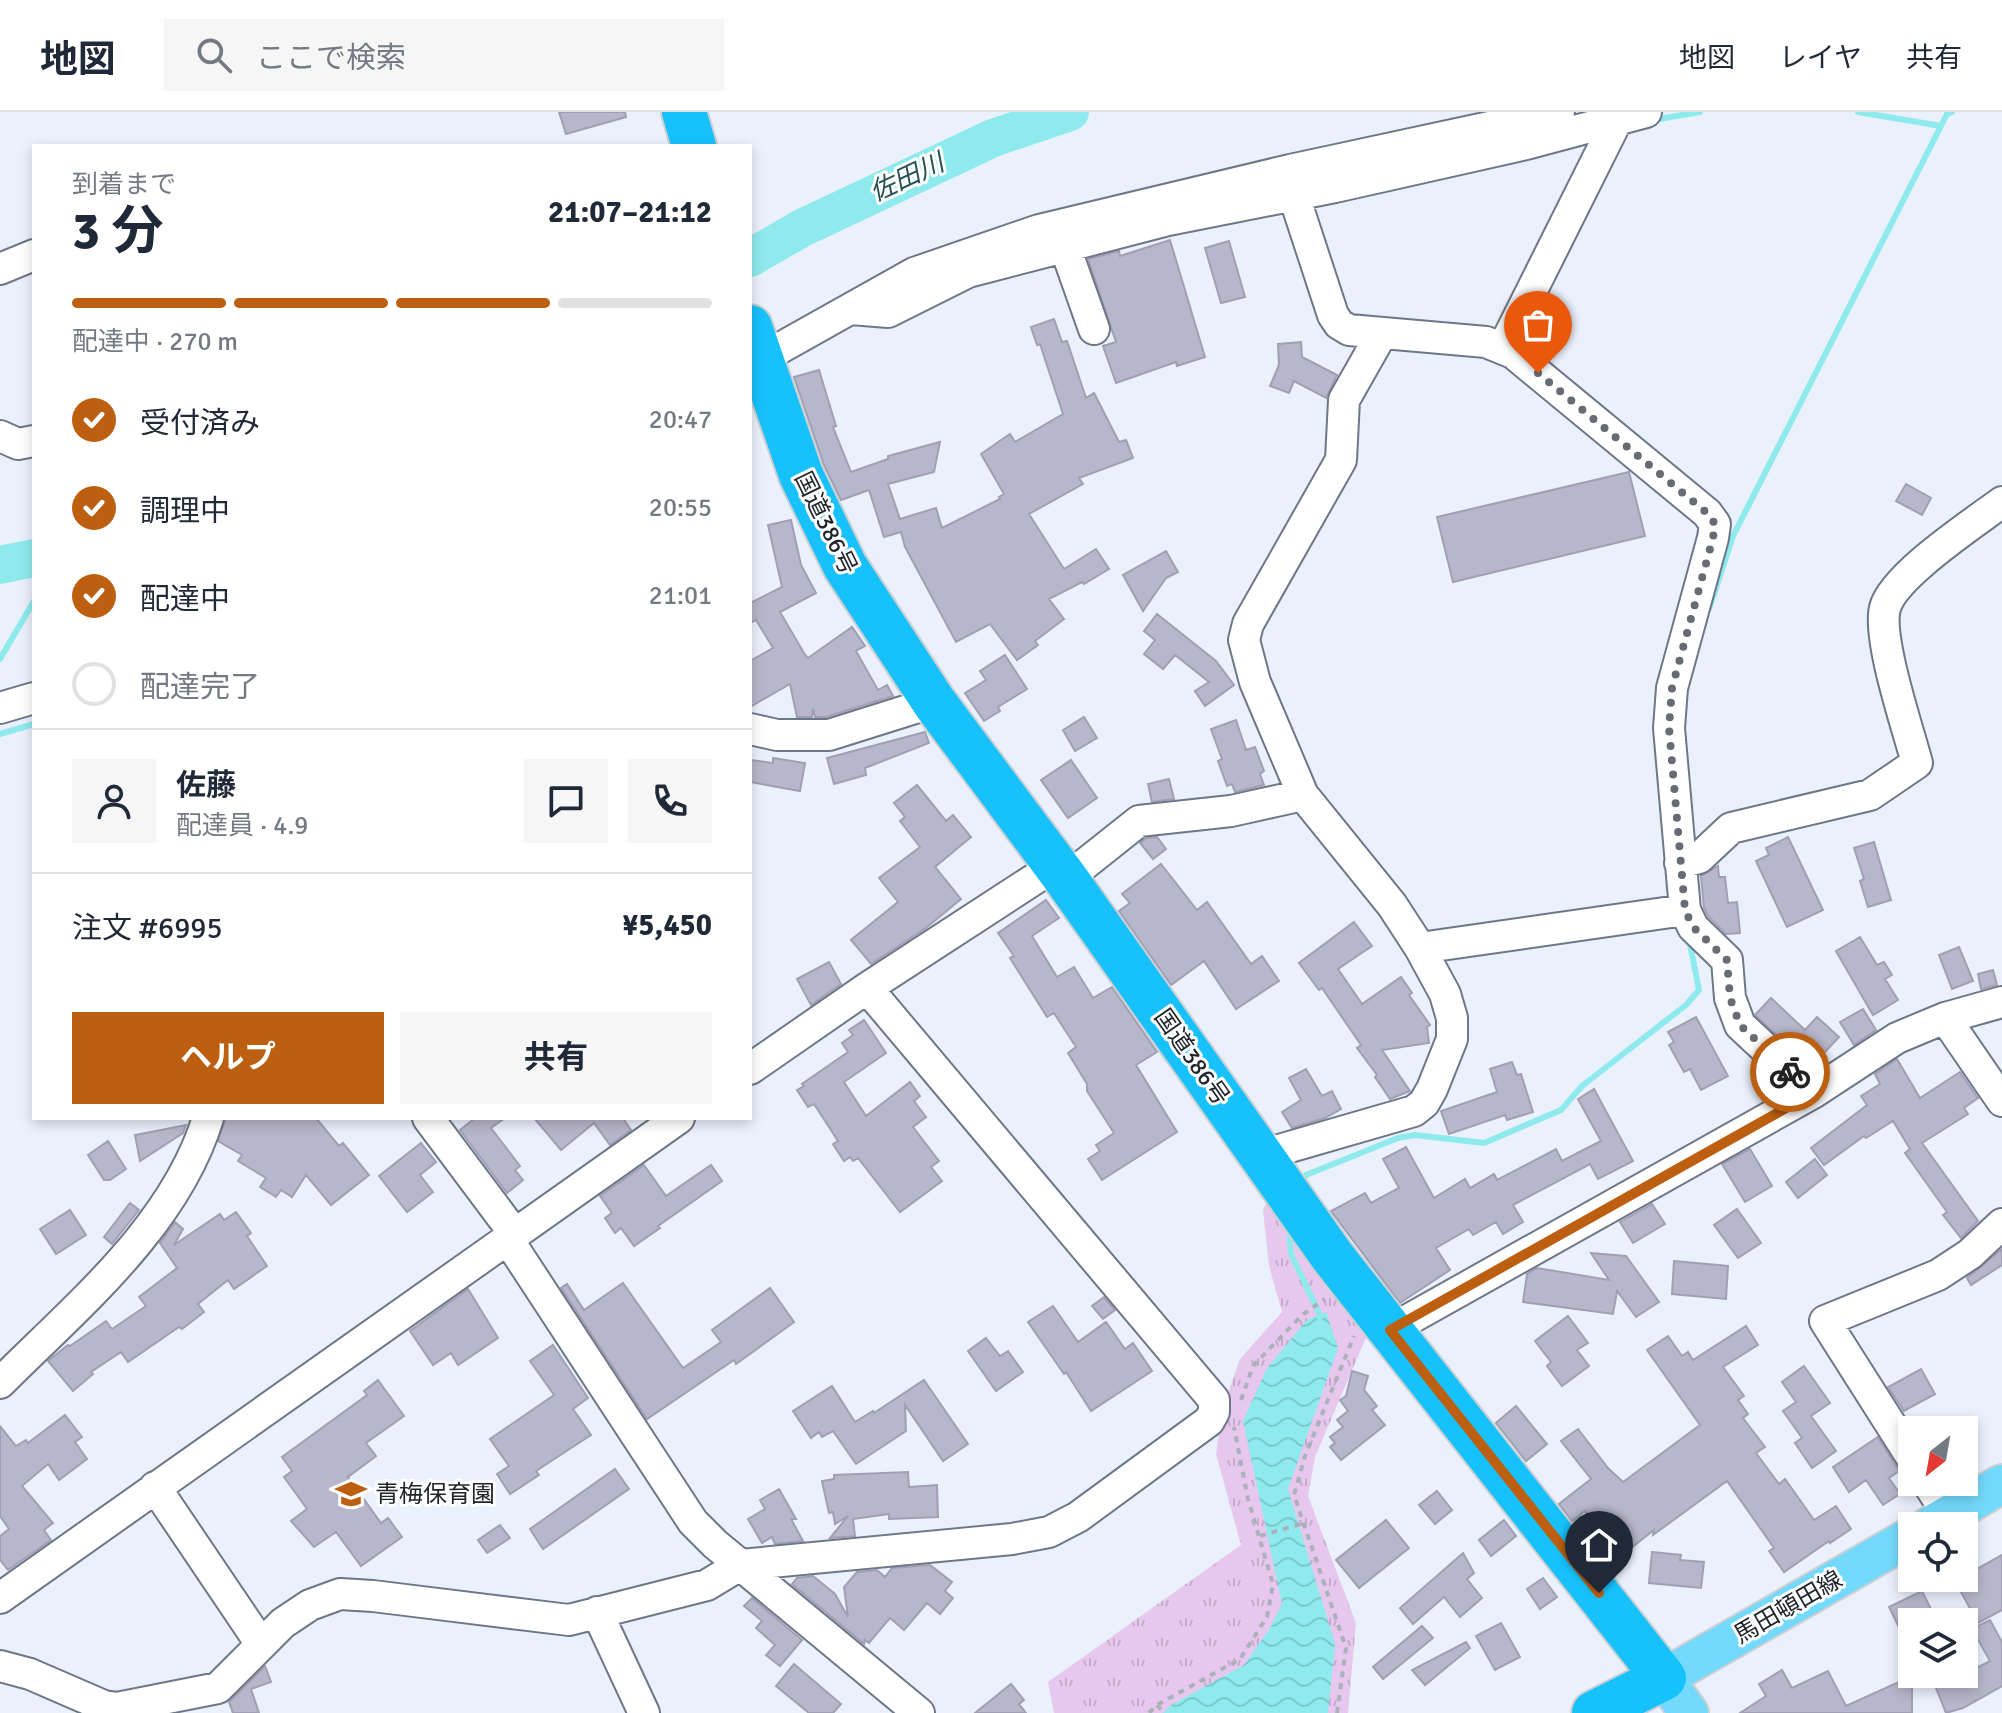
<!DOCTYPE html>
<html lang="ja">
<meta charset="utf-8">
<style>
:root{--surface:#fff;--page:#f6f6f7;--text:#1f2937;--muted:#747a83;--line:#e0e1e3;--accent:#bc5f10}
body{margin:0;font-family:Signika,"Noto Sans JP",sans-serif;background:var(--page);color:var(--text);height:100vh;display:flex;flex-direction:column;font-size:30px;white-space:nowrap}
*{box-sizing:border-box;margin:0}
p{font-size:26px;color:var(--muted)}
.icon{flex:none;width:44px;height:44px;fill:none;stroke:currentColor;stroke-width:2;stroke-linecap:round;stroke-linejoin:round}
.map{position:relative;flex:1;overflow:hidden}
.sheet{position:absolute;left:32px;top:32px;width:720px;height:976px;display:flex;flex-direction:column;background:var(--surface);border-radius:0px;box-shadow:0 4px 12px #0003}
.sheet>*{flex:none}
.needle{width:52px;rotate:211deg}
.buttons{position:absolute;left:1898px;top:1304px;display:grid;gap:16px}
.buttons a{display:grid;place-items:center;width:80px;height:80px;border-radius:0px;background:var(--surface);box-shadow:0 4px 12px #0003;font-size:40px}
.pin{position:absolute;display:grid;place-items:center;width:68px;height:68px;color:#fff;margin:-82px -34px;border-radius:50% 50% 50% 0;rotate:-45deg;box-shadow:0 0 8px #0007}
.pin .icon{rotate:45deg}
.courier{position:absolute;display:grid;place-items:center;width:80px;height:80px;margin:-40px;border:6px solid #bc5f10;border-radius:50%;background:#fff;color:#222;box-shadow:0 2px 10px #0007}
.head em{font-style:normal;font-weight:700}
.head div{display:flex;flex-direction:column-reverse}
.head{display:flex;align-items:center;justify-content:space-between;height:136px;padding:0 40px}
h1{font-size:52px;font-weight:700;line-height:60px}
.bar{display:grid;grid-template-columns:repeat(4,1fr);gap:12px 8px;align-content:center;height:96px;padding:0 40px}
.bar i{height:10px;border-radius:6px;background:var(--line)}
.bar .active{background:var(--accent)}
.bar p{grid-column:span 4}
.line{display:flex;align-items:center;gap:20px;padding:0 40px;border-top:2px solid var(--line)}
.line div{flex:1}
.round{display:grid;place-items:center;flex:none;width:84px;height:84px;border-radius:0px;background:var(--page)}
ol{padding:0 40px;list-style:none}
li{display:flex;align-items:center;gap:24px;height:88px}
li p{margin-inline-start:auto}
li .icon{padding:8px;border-radius:50%;background:var(--accent);color:#fff;stroke-width:4}
li:last-child{color:var(--muted)}
li i{width:44px;height:44px;border:4px solid var(--line);border-radius:50%}
.action{display:flex;gap:16px;margin-top:auto;padding:16px 40px}
.action a{flex:1;height:92px;border-radius:0px;background:var(--accent);color:#fff;font-size:32px;font-weight:700;line-height:92px;text-align:center}
.action a+a{background:var(--page);color:var(--text)}
header{display:flex;align-items:center;gap:48px;box-sizing:border-box;height:112px;padding:0 40px;background:var(--surface);border-bottom:2px solid var(--line)}
header strong{font-size:38px}
nav{display:flex;gap:44px;margin-inline-start:auto;font-size:28px}
.search{width:560px;height:72px;background:var(--page);display:flex;align-items:center;gap:20px;box-sizing:border-box;padding:0 28px;border-radius:0px;color:var(--muted);font-size:30px}
.map>svg:first-child{display:block}
.park{fill:url(#park-tufts)}
.water{fill:url(#water-waves)}
.lines{fill:none;stroke-linecap:round;stroke-linejoin:round}
.stream{stroke:#8eeaed;stroke-width:6}
.river{stroke:#8eeaed;stroke-width:38}
.building{fill:#b8b6ca;stroke:#a19fb3;stroke-width:2}
.minor-casing{stroke:#6c7788;stroke-width:34}
.major-casing{stroke:#cecfd0;stroke-width:42}
.highway-casing{stroke:#cecfd0;stroke-width:48}
.path{stroke:#abb1ba;stroke-width:4;stroke-dasharray:6 6;stroke-linecap:butt}
.minor{stroke:#fff;stroke-width:30}
.major{stroke:#74dafd;stroke-width:38}
.highway{stroke:#17c2fc;stroke-width:44}
.done{stroke:#676c74;stroke-width:8;stroke-dasharray:0 14.4}
.route{stroke:#bc5f10;stroke-width:10}
.labels{text-anchor:middle;dominant-baseline:central;stroke-width:6;stroke-linejoin:round;paint-order:stroke}
.street-label{font-size:24px;fill:#20242b;stroke:#fefefe}
.poi-label{font-size:24px;fill:#20242b;stroke:#fefefe;text-anchor:start}
.water-label{font-size:26px;font-style:italic;fill:#254f51;stroke:#fefefe}
</style>
<header>
<strong>地図</strong>
<div class="search"><svg class="icon" aria-label="search" viewBox="0 0 24 24"><circle cx="10" cy="10" r="6"/><path d="M15 15l6 6"/></svg>ここで検索</div>
<nav><a>地図</a><a>レイヤ</a><a>共有</a></nav>
</header>
<div class="map">
<svg width="2002" height="1601" viewBox="0 0 2002 1601">
<defs>
<pattern id="park-tufts" width="24" height="20" patternUnits="userSpaceOnUse" patternTransform="scale(2)"><rect width="24" height="20" fill="#e7c7ed"/><path d="M3 7l-1-3M5 7V3M7 7l1-3M15 17l-1-3M17 17v-4M19 17l1-3" fill="none" stroke="#c6abcb"/></pattern>
<pattern id="water-waves" width="16" height="10" patternUnits="userSpaceOnUse" patternTransform="scale(2)"><rect width="16" height="10" fill="#8eeaed"/><path d="M0 5q4-4 8 0t8 0" fill="none" stroke="#7ac9cb"/></pattern>
</defs>
<rect width="100%" height="100%" fill="#eaf1fc"/>
<path class="park" d="M1272,1078L1373,1209L1315,1345L1308,1384L1356,1511L1348,1601H1054L1048,1570L1241,1433L1216,1342L1223,1295L1240,1247L1282,1200L1269,1154L1263,1098Z"/>
<path class="water" d="M1326,1200L1338,1236L1288,1377L1335,1532L1328,1601H1163L1171,1593L1244,1553L1270,1516L1282,1492L1243,1309L1267,1256L1307,1208Z"/>
<g class="lines">
<path class="stream" d="M1858,0L1941,14
M1653,8L1700,0
M1709,497L1733,424L1947,2L1952,0
M0,547L34,489
M0,622L34,612
M1302,1073L1306,1063L1398,1026L1415,1023L1484,1031L1561,998L1582,974L1686,893L1699,878L1689,827
M1289,1114L1291,1142L1319,1201L1320,1208"/>
<path class="river" d="M750,146L802,116L993,26L1070,0
M0,453L34,446"/>
</g>
<path class="building" d="M559,0H625L626,5L566,22Z
M1170,128L1205,245L1177,254L1176,250L1116,271L1103,234L1116,230L1088,147L1119,139L1120,144Z
M1229,129L1245,185L1221,191L1205,136Z
M1054,207L1062,230L1067,229L1086,286L1094,281L1119,330L1126,328L1133,346L1079,366L1083,372L1029,402L1064,457L1096,437L1109,457L1084,472L1082,470L1049,487L1064,507L1035,529L1038,533L1017,548L990,512L956,530L905,435L901,420L884,425L869,378L841,388L824,353L794,265L819,258L836,314L833,315L851,360L888,347V344L940,330L934,360L888,372L900,407L936,396L942,416L1000,387L999,385L1004,382L981,342L1010,322L1015,330L1063,302L1040,232L1037,233L1031,215Z
M1301,230L1302,245L1337,263L1326,286L1294,269L1289,281L1270,274L1279,253L1278,232Z
M1629,360L1645,424L1453,470L1437,405Z
M1906,372L1931,386L1922,403L1896,389Z
M791,408L801,453L816,481L780,500L804,541L808,546L852,515L865,534L856,539L878,578L887,573L893,584L826,605H815L813,597L812,605H797L790,572L750,595V549L773,536L756,508L750,511V491L782,475L768,413Z
M1166,439L1178,460L1166,466L1143,499L1123,463Z
M1157,502L1216,549L1234,573L1205,594L1195,579L1209,570L1175,543L1163,557L1144,542L1155,528L1144,519Z
M1005,543L1027,577L998,595L1000,599L984,609L965,581L986,568L980,559Z
M1084,605L1097,626L1075,639L1063,618Z
M1236,608L1246,638L1255,635L1264,659L1260,662L1264,673L1235,680L1232,672L1227,674L1218,649L1222,647L1211,617Z
M925,620L929,631L865,656L866,663L834,672L827,646Z
M773,646L805,651L800,679L750,670V648L773,651Z
M1071,648L1097,686L1068,706L1041,668Z
M1169,667L1174,687L1152,690L1148,672Z
M917,673L946,709L953,703L971,725L935,755L961,787L926,816L871,852L851,828L898,790L879,766L920,735L900,709L905,705L894,691Z
M1157,725L1166,737L1153,747L1140,731L1146,726Z
M1788,725L1823,798L1787,815L1756,749L1769,743L1766,736Z
M1874,730L1891,788L1868,795L1860,769L1864,767L1854,736Z
M1161,752L1197,798L1207,790L1251,852L1262,844L1279,869L1236,897L1204,849L1171,873L1119,799L1130,791L1122,782Z
M1718,754L1719,765H1725L1728,791L1737,790L1740,821L1726,822L1708,804L1704,796L1701,764Z
M1046,788L1059,806L1032,824L1057,865L1074,855L1093,886L1112,875L1157,940L1136,953L1177,1020L1102,1068L1088,1047L1100,1039L1096,1033L1114,1021L1087,979V972L1068,941L1076,935L1054,901L1047,905L1010,846L1014,844L998,821Z
M1354,810L1372,834L1338,857L1362,892L1401,865L1412,881L1409,883L1430,913L1427,915L1429,931L1382,938L1410,979L1390,987L1375,965L1377,963L1357,936L1361,933L1322,876L1319,878L1299,851Z
M1860,825L1877,853L1884,850L1892,863L1885,867L1898,888L1873,903L1836,839Z
M1959,835L1973,869L1952,877L1939,843Z
M829,850L841,872L811,893L797,867Z
M1993,858L1997,873L1981,877L1978,862Z
M1771,886L1805,918L1817,905L1839,925L1811,955L1755,903Z
M1863,897L1876,918L1854,933L1840,910Z
M1696,905L1728,964L1701,978L1690,957L1684,960L1669,933L1674,930L1668,920Z
M864,908L886,941L844,970L866,1004L910,970L920,984L914,989L926,1005L913,1015L939,1049L931,1055L942,1069L900,1100L858,1046L853,1049L850,1045L844,1049L833,1032L838,1029L814,992L808,995L797,978L804,974L802,972L848,940L842,931L853,923L849,918Z
M1897,947L1920,986L1960,960L1978,986L1964,996L1968,1002L1922,1031L1978,1109L1961,1126L1943,1103L1947,1100L1905,1041L1910,1037L1893,1009L1866,1026L1864,1024L1824,1053L1811,1036L1867,993L1861,984L1880,972L1875,962Z
M1512,950L1517,963L1521,962L1533,1000L1507,1008L1505,1003L1449,1022L1441,999L1497,980L1490,957Z
M1306,957L1322,984L1332,979L1341,997L1325,1006L1292,1016L1282,1000L1301,988L1289,966Z
M1594,977L1633,1049L1598,1067L1590,1052L1513,1093L1523,1110L1503,1122L1496,1110L1473,1123L1469,1117L1436,1136L1450,1158L1400,1191L1331,1099L1365,1081L1371,1091L1399,1076L1383,1047L1406,1035L1434,1086L1465,1067L1470,1076L1494,1062L1497,1068L1556,1037L1562,1049L1601,1029L1578,987Z
M226,1006H316L339,1034L343,1031L369,1063L331,1093L306,1063L292,1085L281,1078L276,1085L260,1075L266,1066L238,1049L242,1043L218,1029Z
M475,1006H505L491,1016L520,1054L515,1058L523,1068L507,1081L460,1018Z
M534,1006H623L631,1018L610,1033L594,1011L561,1038Z
M186,1013L183,1021L140,1049L135,1023Z
M108,1029L126,1057L110,1068H104L88,1043Z
M421,1031L436,1050L420,1063L433,1080L407,1100L379,1064Z
M1750,1037L1772,1074L1745,1090L1722,1052Z
M1815,1047L1827,1063L1798,1086L1786,1070Z
M644,1053L666,1084L711,1053L722,1069L658,1114L660,1116L634,1134L621,1116L615,1121L605,1106L612,1101L600,1084Z
M130,1091L139,1098L112,1132L104,1125Z
M1652,1092L1665,1112L1633,1131L1620,1110Z
M1737,1097L1761,1131L1738,1146L1714,1113Z
M70,1098L86,1123L56,1142L40,1117Z
M236,1100L251,1121L247,1124L267,1154L234,1177L228,1168L198,1192L204,1200L182,1217L179,1215L128,1250L121,1240L91,1260L93,1262L73,1279L48,1249L68,1233L70,1234L106,1209L112,1217L146,1194L139,1185L177,1156L160,1131L175,1110L183,1117L174,1133L220,1102L224,1108Z
M2002,1137V1153L1971,1173L1967,1166Z
M1591,1141L1626,1144L1659,1190L1636,1205L1617,1179L1613,1202L1523,1190L1527,1162L1537,1156L1609,1168Z
M1674,1149L1728,1154L1726,1187L1672,1182Z
M623,1171L683,1256L721,1230L712,1218L770,1176L794,1210L736,1252L734,1248L647,1307L561,1176L567,1172L584,1198Z
M468,1177L498,1226L458,1253L451,1241L433,1253L410,1219Z
M1104,1185L1115,1198L1103,1207L1092,1194Z
M1053,1194L1078,1230L1106,1210L1125,1237L1133,1231L1152,1259L1091,1299L1066,1260L1064,1262L1028,1210Z
M1568,1204L1588,1231L1577,1238L1589,1254L1562,1274L1547,1254L1551,1250L1535,1229Z
M1746,1214L1758,1233L1723,1255L1744,1284L1738,1288L1748,1302L1743,1306L1765,1335L1756,1341L1779,1372L1785,1367L1814,1408L1836,1394L1851,1417L1830,1431L1829,1429L1784,1460L1769,1439L1774,1436L1727,1369L1653,1423L1654,1418L1621,1444L1585,1399L1572,1409L1559,1392L1591,1367L1561,1329L1578,1317L1608,1356L1623,1370L1700,1313L1647,1238L1668,1224L1682,1244L1688,1240L1693,1248Z
M986,1226L1000,1244L1008,1239L1023,1260L996,1279L968,1239Z
M553,1233L588,1286L573,1297L591,1323L536,1359L539,1363L510,1382L497,1362L509,1354L490,1327L554,1283L530,1249Z
M1804,1254L1830,1291L1811,1304L1836,1339L1812,1356L1795,1331L1802,1326L1783,1299L1796,1290L1782,1270Z
M1921,1257L1935,1282L1904,1299L1888,1275Z
M1352,1259L1368,1264L1364,1278L1377,1294L1372,1298L1385,1313L1341,1348L1330,1335L1335,1331L1330,1325L1343,1315L1337,1308L1348,1299L1340,1288L1346,1284Z
M378,1268L404,1304L366,1331L376,1344L348,1365L381,1411L388,1406L402,1425L361,1454L336,1420L314,1435L291,1409L307,1397L284,1365L292,1359L282,1345L367,1283L364,1279Z
M924,1268L968,1332L943,1349L905,1293L906,1319L856,1352L833,1319L822,1325L819,1320L811,1326L793,1299L832,1274L855,1310L873,1299L874,1301Z
M1516,1294L1547,1332L1526,1349L1496,1311Z
M65,1303L82,1325L75,1330L87,1347L59,1368L48,1352L22,1374L53,1411L44,1418L51,1428L8,1458L0,1448V1424L9,1417L0,1404V1314L16,1334L26,1328L28,1331Z
M1878,1325L1899,1359L1889,1366L1900,1382L1883,1393L1866,1368L1849,1380L1833,1355Z
M615,1357L629,1377L543,1437L530,1417Z
M908,1360L909,1375L937,1373L938,1405L889,1407V1402L853,1407L855,1424L830,1426L848,1404L835,1412L833,1400L829,1401L822,1369L834,1367V1363Z
M779,1377L796,1407H791L803,1429L775,1432L772,1425L762,1431L748,1407L765,1397L760,1388Z
M1437,1379L1452,1398L1435,1412L1419,1393Z
M1386,1408L1409,1436L1359,1476L1336,1448Z
M1504,1408L1516,1424L1491,1444L1479,1428Z
M500,1413L510,1426L487,1441L478,1428Z
M1652,1440L1681,1443L1680,1448L1704,1450L1701,1476L1649,1471Z
M1463,1441L1474,1461L1467,1467L1482,1486L1460,1505L1444,1485L1413,1512L1400,1496Z
M2002,1443V1498L1978,1511L1955,1469L1964,1466V1464Z
M930,1453L952,1470L945,1479L953,1486L940,1502L927,1491L904,1518L890,1506L869,1531L865,1528L864,1532L792,1472L797,1466L813,1464L835,1482L848,1505L844,1475L857,1460L877,1458L885,1465L892,1456Z
M1543,1466L1557,1485L1540,1497L1527,1477Z
M1922,1479L1935,1505L1926,1510H1912V1542L1889,1495Z
M752,1486L802,1528L780,1554L766,1543L775,1533L756,1516L762,1509L744,1494Z
M1990,1508L2002,1530V1574L1963,1596L1946,1601L1932,1566L1950,1562L1952,1569L1990,1549L1972,1517Z
M1501,1511L1520,1545L1495,1558L1476,1524Z
M1422,1514L1433,1526L1383,1567L1373,1555Z
M1466,1530L1470,1536L1425,1573L1412,1558Z
M794,1552L841,1592L833,1601H809L776,1574Z
M265,1554L271,1570L251,1577L259,1601H233L229,1590Z
M1782,1558L1792,1576L1828,1559L1846,1594L1912,1564V1601H1740L1766,1584L1759,1572Z
M1011,1572L1024,1588L1019,1592L1026,1601H975Z"/>
<g class="lines">
<defs>
<path id="minor" d="M1294,84L1333,203L1339,212L1349,218L1486,230L1513,241L1707,401L1715,412L1713,426L1672,576L1669,616L1685,798L1693,815L1727,848L1730,886L1740,913L1813,981
M1065,135L1094,217
M0,157L34,143
M851,197L888,200L968,160L1168,108L1335,75L1526,32L1646,0
M1503,236L1617,8
M750,253L914,161L1039,118L1290,58L1559,0
M0,324L18,332L34,329
M0,596L34,586
M750,617L777,623H829L934,590
M1680,751L1699,746L1731,716L1870,683L1917,651C1908,617 1877,526 1885,496C1893,464 1974,411 2002,390
M1066,767L1139,709L1231,699L1303,683
M1420,836L1685,798
M1945,906L2002,989
M750,957L867,876L1056,753
M428,1006L514,1121
M1262,1043L1414,999L1424,991L1432,977L1452,927V906L1445,882L1420,836L1392,793L1303,683L1255,570L1244,528L1248,512L1341,348L1344,288L1382,221
M507,1126L693,1410L715,1432L919,1601
M1390,1218L1813,981L1897,926L1945,906L2002,890
M0,1271C77,1194 175,1114 208,1006
M1912,1346L1825,1209L1938,1163L1970,1142L2002,1112
M1927,1370L1949,1404
M155,1375L261,1532
M0,1486L679,1006
M597,1500L644,1601
M0,1554L30,1562L104,1594L117,1596L218,1576L283,1511L310,1493L340,1482L373,1484L569,1508L707,1473L740,1453L1012,1427L1049,1420L1078,1405L1209,1309L1214,1300V1288L867,876"/>
<path id="major" d="M1930,1414L2002,1372
M1689,1601L1664,1566L1912,1424"/>
<path id="highway" d="M684,0L694,34
M750,215L801,363L845,454L934,590L1066,767L1332,1144L1664,1566L1594,1601"/>
</defs>
<use href="#minor" class="minor-casing"/>
<use href="#major" class="major-casing"/>
<use href="#highway" class="highway-casing"/>
<path class="path" d="M1241,1288L1253,1254L1302,1203L1325,1187
M1260,1424L1304,1411
M1157,1593L1165,1601
M1149,1601L1157,1593L1240,1547L1267,1505L1273,1472L1248,1387L1234,1315
M1337,1601L1346,1536L1294,1383L1305,1344L1354,1224"/>
<use href="#minor" class="minor"/>
<use href="#major" class="major"/>
<use href="#highway" class="highway"/>
</g>
<g class="lines">
<path class="done" d="M1538,261L1707,401L1715,412L1713,426L1672,576L1669,616L1685,798L1693,815L1727,848L1730,886L1740,913L1790,960"/>
<path class="route" d="M1599,1481L1390,1218L1813,981L1790,960"/>
</g>
<defs>
<symbol id="school-bare" viewBox="-9 -9 18 18"><path d="M0-5L7-2L0 1L-7-2ZM-4 1L0 2.5L4 1V4Q0 6-4 4Z" fill="#bc5f10" stroke="#fefefe" stroke-width="2.5" paint-order="stroke"/></symbol>
</defs>
<g fill-rule="evenodd">
<use href="#school-bare" x="329" y="1360" width="44" height="44"/>
</g>
<g class="labels">
<g class="street-label">
<text transform="translate(826 411) rotate(64)">国道386号</text>
<text transform="translate(1192 945) rotate(55)">国道386号</text>
<text transform="translate(1788 1495) rotate(-30)">馬田頓田線</text>
</g>
<g class="poi-label">
<text x="375" y="1382">青梅保育園</text>
</g>
<g class="water-label">
<text transform="translate(907 66) rotate(-25)">佐田川</text>
</g>
</g>
</svg>
<div class="buttons">
<a><svg class="needle" viewBox="-14 -14 28 28"><path d="M0-13l5 13h-10z" fill="#e53935"/><path d="M0 13l5-13h-10z" fill="#747a83"/></svg></a>
<a><svg class="icon" aria-label="locate" viewBox="0 0 24 24"><circle cx="12" cy="12" r="6"/><path d="M12 2v4M12 18v4M2 12h4M18 12h4"/></svg></a>
<a><svg class="icon" aria-label="layers" viewBox="0 0 24 24"><path d="M12 4l9 5-9 5-9-5zM3 14l9 5 9-5"/></svg></a>
</div>
<div class="pin" style="left:1538px;top:261px;background:#ea580c"><svg class="icon" aria-label="bag" viewBox="0 0 24 24"><path d="M5 8h14l-1 12H6zM9 8a3 3 0 0 1 6 0"/></svg></div>
<div class="pin" style="left:1599px;top:1481px;background:#1f2937"><svg class="icon" aria-label="home" viewBox="0 0 24 24"><path d="M3 11l9-7 9 7M6 9v11h12V9"/></svg></div>
<div class="courier" style="left:1790px;top:960px"><svg class="icon" aria-label="bike" viewBox="0 0 24 24"><circle cx="6" cy="16" r="4"/><circle cx="18" cy="16" r="4"/><path d="M6 16l4-8h5l3 8M10 8l3 8H6M13 5h3"/></svg></div>
<section class="sheet">
<div class="head"><div><h1>3 分</h1><p>到着まで</p></div><em>21:07–21:12</em></div>
<div class="bar"><i class="active"></i><i class="active"></i><i class="active"></i><i></i><p>配達中 · 270 m</p></div>
<ol>
<li><svg class="icon" aria-label="check" viewBox="0 0 24 24"><path d="M5 12l5 5 9-10"/></svg>受付済み<p>20:47</p></li>
<li><svg class="icon" aria-label="check" viewBox="0 0 24 24"><path d="M5 12l5 5 9-10"/></svg>調理中<p>20:55</p></li>
<li><svg class="icon" aria-label="check" viewBox="0 0 24 24"><path d="M5 12l5 5 9-10"/></svg>配達中<p>21:01</p></li>
<li><i></i>配達完了</li>
</ol>
<div class="line" style="height:144px"><a class="round"><svg class="icon" aria-label="person" viewBox="0 0 24 24"><circle cx="12" cy="8" r="4"/><path d="M4 21q1-7 8-7t8 7"/></svg></a><div><b>佐藤</b><p>配達員 · 4.9</p></div><a class="round"><svg class="icon" aria-label="chat" viewBox="0 0 24 24"><path d="M4 5h16v11H9l-5 4z"/></svg></a><a class="round"><svg class="icon" aria-label="phone" viewBox="0 0 24 24"><path d="M5 4h4l2 5-3 2q2 4 5 5l2-3 5 2v4C11 20 4 13 5 4z"/></svg></a></div>
<div class="line" style="height:104px"><div>注文 #6995</div><b>¥5,450</b></div>
<div class="action"><a>ヘルプ</a><a>共有</a></div>
</section>
</div>
